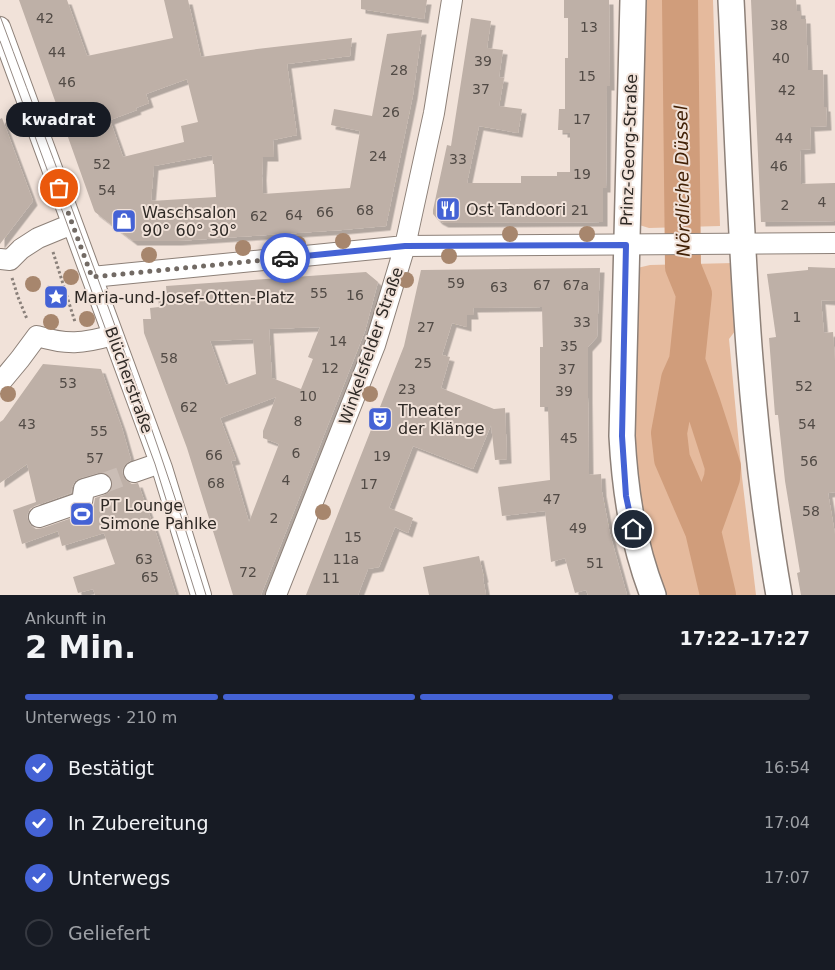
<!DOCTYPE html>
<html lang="de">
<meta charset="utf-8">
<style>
:root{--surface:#171b24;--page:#242831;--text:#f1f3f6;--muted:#9ea1a6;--line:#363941;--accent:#4462d5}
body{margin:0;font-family:"DejaVu Sans",sans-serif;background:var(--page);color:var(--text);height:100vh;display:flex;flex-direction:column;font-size:19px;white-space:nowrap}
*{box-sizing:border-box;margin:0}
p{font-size:16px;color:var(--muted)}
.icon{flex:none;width:28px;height:28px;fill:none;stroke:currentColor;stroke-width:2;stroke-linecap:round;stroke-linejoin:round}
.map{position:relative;height:595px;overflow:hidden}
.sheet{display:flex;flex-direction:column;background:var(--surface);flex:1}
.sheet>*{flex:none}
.pin{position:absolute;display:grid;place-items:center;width:42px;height:42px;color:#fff;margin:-21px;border:2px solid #fff;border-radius:50%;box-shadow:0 1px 5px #0007}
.courier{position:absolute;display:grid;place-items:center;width:50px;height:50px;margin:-25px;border:4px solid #4462d5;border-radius:50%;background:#fff;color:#222;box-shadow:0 1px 6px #0007}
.bubble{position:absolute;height:35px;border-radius:18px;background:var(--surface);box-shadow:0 2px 12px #0003;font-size:16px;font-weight:700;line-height:35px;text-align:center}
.head em{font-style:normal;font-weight:700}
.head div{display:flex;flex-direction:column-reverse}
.head{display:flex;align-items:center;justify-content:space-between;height:85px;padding:0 25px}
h1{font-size:32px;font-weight:700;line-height:38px}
.bar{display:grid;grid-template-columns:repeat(4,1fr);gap:8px 5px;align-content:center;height:60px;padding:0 25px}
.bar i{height:6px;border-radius:4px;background:var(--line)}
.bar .active{background:var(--accent)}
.bar p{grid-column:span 4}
ol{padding:0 25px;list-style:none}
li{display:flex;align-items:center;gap:15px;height:55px}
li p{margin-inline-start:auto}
li .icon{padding:5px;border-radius:50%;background:var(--accent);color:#fff;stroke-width:4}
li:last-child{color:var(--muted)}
li i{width:28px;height:28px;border:2px solid var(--line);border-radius:50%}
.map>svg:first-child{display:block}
.green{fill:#e5ba9d}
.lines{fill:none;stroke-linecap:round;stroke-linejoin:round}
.river{stroke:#d09d7b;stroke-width:36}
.building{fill:#beb0a7;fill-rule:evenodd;filter:url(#shadow)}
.minor-tunnel{stroke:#cabdb5;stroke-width:20;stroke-dasharray:20 10;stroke-linecap:butt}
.minor-casing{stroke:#8d8078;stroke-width:22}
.major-casing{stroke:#8d8078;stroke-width:28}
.path{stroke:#8a807a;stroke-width:3;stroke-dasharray:2.5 2.5;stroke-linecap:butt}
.minor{stroke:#fff;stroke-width:20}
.major{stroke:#fff;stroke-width:25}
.tram{stroke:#958a84;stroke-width:1}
.tree{fill:#a7866d}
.done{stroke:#726a64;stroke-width:5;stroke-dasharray:0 9}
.route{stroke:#4462d5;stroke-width:6}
.labels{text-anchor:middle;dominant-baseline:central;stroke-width:4;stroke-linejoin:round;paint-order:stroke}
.number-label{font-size:14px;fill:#524b46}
.street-label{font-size:16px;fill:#2e2925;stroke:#f1e2d9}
.poi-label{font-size:16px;fill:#2e2925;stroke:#f1e2d9;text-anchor:start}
.water-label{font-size:18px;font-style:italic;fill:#412005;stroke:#f1e2d9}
</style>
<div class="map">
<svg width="835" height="595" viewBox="0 0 835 595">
<defs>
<filter id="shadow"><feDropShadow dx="4.5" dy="4.5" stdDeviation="0" flood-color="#0004"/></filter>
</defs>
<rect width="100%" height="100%" fill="#f1e2d9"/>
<path class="green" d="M641,0H713L720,226L649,228L636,224Z
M734,263L739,326L729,339L742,477L756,595H662L655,575L632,468L633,269L650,265Z"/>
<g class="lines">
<path class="river" d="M680,0L683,267L694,294L687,361L679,379L669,433L672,459L703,531L718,595
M687,361L703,405L723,467L722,478L703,531"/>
</g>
<path class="building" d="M19,0H67L87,56L173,38L164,0H188L201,57L257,49L352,38L350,56L287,64L297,135L273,140L274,157H263L262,176L263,194L350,188L360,131L331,125L334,109L372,116L387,34L422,30L413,95L386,226L342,230L177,241H133L95,212L94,210ZM187,79L198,122L181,126L184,142L123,157L110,120L137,110L136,108L149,103L146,94ZM212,155L213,164H214L216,197L151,201L154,166Z
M361,0H427L424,19L361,9Z
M564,0H609L610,86H607L606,188H603V222L448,223H444L438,220L433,214V210L447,145L451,146L471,18L491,21L487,48L503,50L499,77L504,78L499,106L522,109L518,133L479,126L467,183H521V176H557V172H570V133H563V130H558L559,109H565V58H568V18H564Z
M751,0H796L797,11H801V19H806L808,70H823L824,107H826L827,126L810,127L811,149L800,150L801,184L835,183V221L761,222Z
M2,118L33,201L0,244V119Z
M808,267L835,268V301L821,300L824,333L833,332L835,361V492L828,493L835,534V595H801L797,573L800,572L785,481L778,415H775L769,338L776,337L767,274L808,270Z
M600,268L597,337L588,347V398L589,475L601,474L602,492L610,534L627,595H588L586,590L575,593L565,558L551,562L545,511L502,516L498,487L550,480L548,407H540V347H543L542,307L473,308L474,315H467V327L452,323L442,355L450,357L441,388L494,409L505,408L507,459L495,460L491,425L473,469L413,446L389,508L413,518L408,533L395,527L379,567L368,569L358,595H306L404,346L421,270Z
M366,272L378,282L365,331L261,595H233L187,448L144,333L143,319H151L150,308L159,307L158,297H167L166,286ZM320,327L308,357L313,359L301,389L272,378L269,329ZM253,339L256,374L226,385L210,341ZM276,397L263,431V438L279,444L249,522L231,461L236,460L220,418Z
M43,364L101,369L122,428L131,460L125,465L122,470L123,475L127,481L132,484L138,483L156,533L176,595H95L93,589L78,593L73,577L115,564L104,533L62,546L58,531L22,544L13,510L36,502L27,464L0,483V422L3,420ZM98,473H104L109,475L112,480L113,486L109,492L104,495L95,498L94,504L91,510L86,513L43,528L36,529L31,526L28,520L27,515L30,509L35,506L71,493L72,487L75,481L81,478Z
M479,556L484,578H483L486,595H429L423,567Z"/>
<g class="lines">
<path class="minor-tunnel" d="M101,484L134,472"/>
<defs>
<path id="minor" d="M0,27L162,468L201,595
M0,259L10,260L21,249L38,238L72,224
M92,277L405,246L835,243
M0,383L20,359L37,336C67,345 82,344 113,335
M134,472L160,463
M39,517L82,502L84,489L101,484
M276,595L375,345L405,246L434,113L452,0"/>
<path id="major" d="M633,0L622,436C625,492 633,543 653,595
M731,0C741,198 744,399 779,595"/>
</defs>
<use href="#minor" class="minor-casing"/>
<use href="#major" class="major-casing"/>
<path class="path" d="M53,252L75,322
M12,278L18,297L27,319"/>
<use href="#minor" class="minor"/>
<use href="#major" class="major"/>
<path class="tram" d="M0,16C71,208 146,399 206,595
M0,41L155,464L196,595"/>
</g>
<g class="tree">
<circle cx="510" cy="234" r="8"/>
<circle cx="587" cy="234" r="8"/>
<circle cx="343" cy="241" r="8"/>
<circle cx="298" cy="244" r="8"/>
<circle cx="243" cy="248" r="8"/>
<circle cx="149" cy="255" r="8"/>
<circle cx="449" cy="256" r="8"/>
<circle cx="71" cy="277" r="8"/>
<circle cx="406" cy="280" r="8"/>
<circle cx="33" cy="284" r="8"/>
<circle cx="87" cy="319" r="8"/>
<circle cx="51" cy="322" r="8"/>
<circle cx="8" cy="394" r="8"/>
<circle cx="370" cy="394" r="8"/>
<circle cx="323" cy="512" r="8"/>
</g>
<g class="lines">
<path class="done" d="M59,188L92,277L285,258"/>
<path class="route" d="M285,258L405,246L626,245L622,436L626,496L633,529"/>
</g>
<defs>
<symbol id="restaurant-square" viewBox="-11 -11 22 22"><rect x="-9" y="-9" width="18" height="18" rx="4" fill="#4462d5" stroke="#f1e2d9"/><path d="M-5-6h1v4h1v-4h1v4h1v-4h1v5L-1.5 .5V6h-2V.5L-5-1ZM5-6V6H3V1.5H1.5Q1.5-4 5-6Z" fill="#fff"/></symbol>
<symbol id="shop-square" viewBox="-11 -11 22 22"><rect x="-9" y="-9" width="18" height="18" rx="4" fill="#4462d5" stroke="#f1e2d9"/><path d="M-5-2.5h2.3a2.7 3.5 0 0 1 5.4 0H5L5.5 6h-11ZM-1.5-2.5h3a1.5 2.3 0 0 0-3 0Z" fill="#fff"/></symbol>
<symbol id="sight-square" viewBox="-11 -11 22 22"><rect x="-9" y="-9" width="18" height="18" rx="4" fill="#4462d5" stroke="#f1e2d9"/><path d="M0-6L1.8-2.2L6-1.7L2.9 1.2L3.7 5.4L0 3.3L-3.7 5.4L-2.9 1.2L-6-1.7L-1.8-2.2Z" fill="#fff"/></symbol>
<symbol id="theatre-square" viewBox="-11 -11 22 22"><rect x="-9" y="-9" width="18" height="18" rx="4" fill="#4462d5" stroke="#f1e2d9"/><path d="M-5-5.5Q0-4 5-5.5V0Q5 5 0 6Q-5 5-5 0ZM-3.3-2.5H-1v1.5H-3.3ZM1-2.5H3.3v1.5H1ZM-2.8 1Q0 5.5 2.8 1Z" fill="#fff"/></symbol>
<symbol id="stadium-square" viewBox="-11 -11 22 22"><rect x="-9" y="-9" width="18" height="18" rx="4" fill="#4462d5" stroke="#f1e2d9"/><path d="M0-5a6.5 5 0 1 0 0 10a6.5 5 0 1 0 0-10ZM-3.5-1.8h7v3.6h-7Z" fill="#fff"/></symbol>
</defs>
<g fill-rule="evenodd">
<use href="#restaurant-square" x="434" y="195" width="28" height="28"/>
<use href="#shop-square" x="110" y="207" width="28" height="28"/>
<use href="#sight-square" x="42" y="283" width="28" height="28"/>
<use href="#theatre-square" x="366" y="405" width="28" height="28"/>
<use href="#stadium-square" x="68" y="500" width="28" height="28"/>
</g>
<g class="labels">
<g class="number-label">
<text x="45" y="18">42</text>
<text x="779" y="25">38</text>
<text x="589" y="27">13</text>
<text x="57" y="52">44</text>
<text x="781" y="58">40</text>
<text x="483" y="61">39</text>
<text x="399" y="70">28</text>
<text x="587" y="76">15</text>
<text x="67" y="82">46</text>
<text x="481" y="89">37</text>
<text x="787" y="90">42</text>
<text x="391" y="112">26</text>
<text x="582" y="119">17</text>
<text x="784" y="138">44</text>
<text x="378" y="156">24</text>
<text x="458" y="159">33</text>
<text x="102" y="164">52</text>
<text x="779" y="166">46</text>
<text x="582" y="174">19</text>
<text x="107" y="190">54</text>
<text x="822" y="202">4</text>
<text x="785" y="205">2</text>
<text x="365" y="210">68</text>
<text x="580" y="210">21</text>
<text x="325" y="212">66</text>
<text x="294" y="215">64</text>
<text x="259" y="216">62</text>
<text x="456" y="283">59</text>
<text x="542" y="285">67</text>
<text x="576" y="285">67a</text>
<text x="499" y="287">63</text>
<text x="319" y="293">55</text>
<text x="355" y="295">16</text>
<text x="797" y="317">1</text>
<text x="582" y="322">33</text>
<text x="426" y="327">27</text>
<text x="338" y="341">14</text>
<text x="569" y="346">35</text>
<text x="169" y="358">58</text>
<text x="423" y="363">25</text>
<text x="330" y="368">12</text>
<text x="567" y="369">37</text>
<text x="68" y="383">53</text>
<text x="804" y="386">52</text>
<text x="407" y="389">23</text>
<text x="564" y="391">39</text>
<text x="308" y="396">10</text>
<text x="189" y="407">62</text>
<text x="298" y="421">8</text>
<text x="27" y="424">43</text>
<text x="807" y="424">54</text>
<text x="99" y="431">55</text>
<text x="569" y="438">45</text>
<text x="296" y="453">6</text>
<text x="214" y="455">66</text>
<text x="382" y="456">19</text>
<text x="95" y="458">57</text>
<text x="809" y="461">56</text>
<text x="286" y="480">4</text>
<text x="216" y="483">68</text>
<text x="369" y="484">17</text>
<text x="552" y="499">47</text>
<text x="811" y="511">58</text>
<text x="274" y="518">2</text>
<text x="578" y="528">49</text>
<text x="353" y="537">15</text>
<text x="144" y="559">63</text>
<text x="346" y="559">11a</text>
<text x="595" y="563">51</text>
<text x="248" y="572">72</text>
<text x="150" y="577">65</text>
<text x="331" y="578">11</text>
</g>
<g class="street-label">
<text transform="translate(629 150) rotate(-88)">Prinz-Georg-Straße</text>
<text transform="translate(371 346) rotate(-71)">Winkelsfelder Straße</text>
<text transform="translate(129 380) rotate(70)">Blücherstraße</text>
</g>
<g class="poi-label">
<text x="466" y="209">Ost Tandoori</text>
<text x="142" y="212">Waschsalon<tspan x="142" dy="18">90° 60° 30°</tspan></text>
<text x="74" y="297">Maria-und-Josef-Otten-Platz</text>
<text x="398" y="410">Theater<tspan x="398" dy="18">der Klänge</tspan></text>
<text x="100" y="505">PT Lounge<tspan x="100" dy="18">Simone Pahlke</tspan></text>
</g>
<g class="water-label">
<text transform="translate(682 181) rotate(-91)">Nördliche Düssel</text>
</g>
</g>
</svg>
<div class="pin" style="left:59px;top:188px;background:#ea580c"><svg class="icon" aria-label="bag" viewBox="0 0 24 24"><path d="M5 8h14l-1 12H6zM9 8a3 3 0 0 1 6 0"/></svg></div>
<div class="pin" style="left:633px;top:529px;background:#1f2937"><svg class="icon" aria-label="home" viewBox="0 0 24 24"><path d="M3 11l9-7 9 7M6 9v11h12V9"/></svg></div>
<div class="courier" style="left:285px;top:258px"><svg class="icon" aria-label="car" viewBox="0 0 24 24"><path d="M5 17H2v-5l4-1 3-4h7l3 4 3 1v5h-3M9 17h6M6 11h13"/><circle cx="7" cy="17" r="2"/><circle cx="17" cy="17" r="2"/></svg></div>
<div class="bubble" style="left:6px;top:102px;width:105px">kwadrat</div>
</div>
<section class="sheet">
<div class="head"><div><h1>2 Min.</h1><p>Ankunft in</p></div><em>17:22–17:27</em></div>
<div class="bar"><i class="active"></i><i class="active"></i><i class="active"></i><i></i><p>Unterwegs · 210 m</p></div>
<ol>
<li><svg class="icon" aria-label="check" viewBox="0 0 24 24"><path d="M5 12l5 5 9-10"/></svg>Bestätigt<p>16:54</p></li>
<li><svg class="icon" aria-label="check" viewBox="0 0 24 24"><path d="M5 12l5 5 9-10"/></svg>In Zubereitung<p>17:04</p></li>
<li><svg class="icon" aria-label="check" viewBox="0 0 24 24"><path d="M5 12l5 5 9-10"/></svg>Unterwegs<p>17:07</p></li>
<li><i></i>Geliefert</li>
</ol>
</section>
